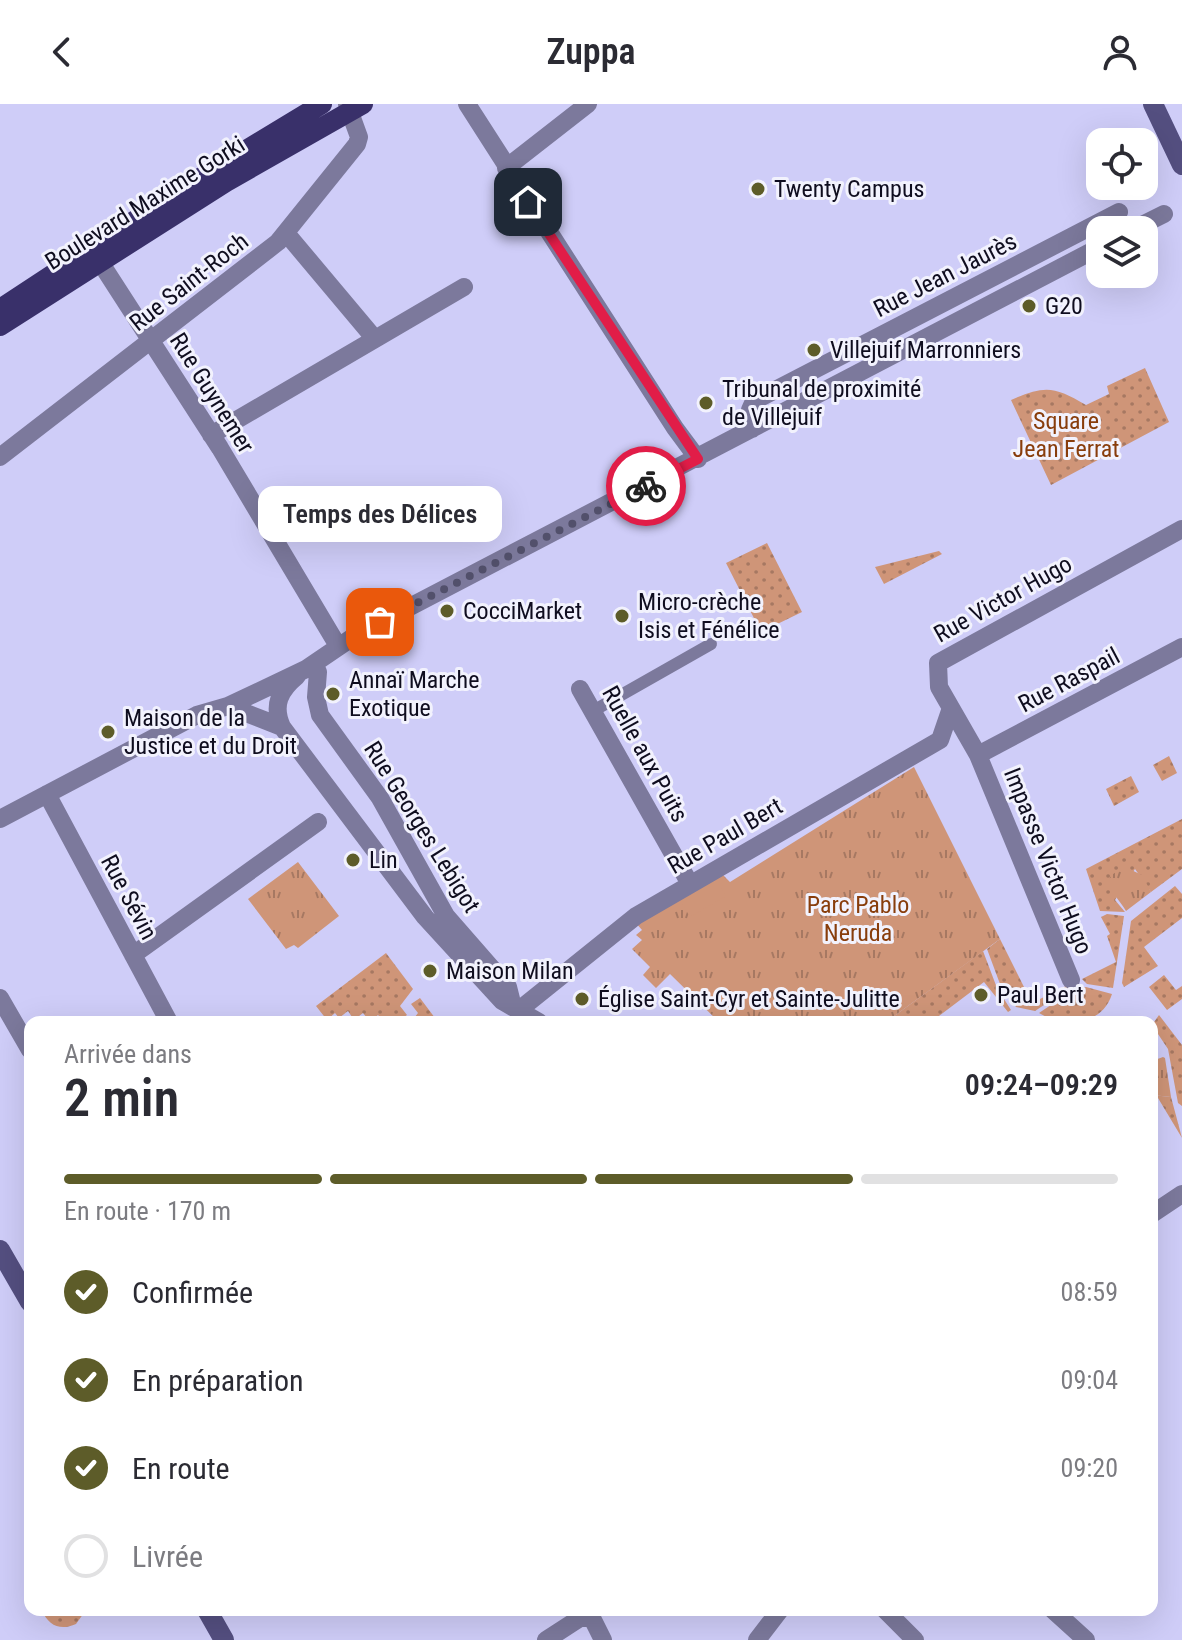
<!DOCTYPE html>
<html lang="fr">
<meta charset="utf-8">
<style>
:root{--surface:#fff;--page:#f2f2f3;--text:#2b2b33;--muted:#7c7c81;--line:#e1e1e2;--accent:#5d5c29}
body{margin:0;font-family:"Roboto Condensed",sans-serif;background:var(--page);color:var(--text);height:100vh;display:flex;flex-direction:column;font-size:30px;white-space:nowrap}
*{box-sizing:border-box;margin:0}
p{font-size:26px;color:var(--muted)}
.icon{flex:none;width:44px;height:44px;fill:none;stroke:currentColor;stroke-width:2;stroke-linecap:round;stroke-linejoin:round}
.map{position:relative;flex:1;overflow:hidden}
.panel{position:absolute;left:24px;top:912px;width:1134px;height:600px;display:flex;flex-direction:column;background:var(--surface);border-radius:16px;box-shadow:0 8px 32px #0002}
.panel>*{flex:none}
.fabs{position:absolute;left:1086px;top:24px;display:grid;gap:16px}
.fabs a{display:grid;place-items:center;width:72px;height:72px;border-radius:16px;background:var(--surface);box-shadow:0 8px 32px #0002;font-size:40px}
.pin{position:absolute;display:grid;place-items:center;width:68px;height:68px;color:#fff;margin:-34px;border-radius:16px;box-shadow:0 4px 12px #0006}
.courier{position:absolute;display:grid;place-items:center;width:80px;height:80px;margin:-40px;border:6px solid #e11d48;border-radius:50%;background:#fff;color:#222;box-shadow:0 2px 10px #0007}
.bubble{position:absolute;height:56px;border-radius:16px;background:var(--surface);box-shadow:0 8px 32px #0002;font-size:26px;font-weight:600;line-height:56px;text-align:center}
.head em{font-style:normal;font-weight:600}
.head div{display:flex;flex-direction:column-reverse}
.head{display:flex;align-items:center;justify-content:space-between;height:136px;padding:0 40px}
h1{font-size:52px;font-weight:600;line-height:60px}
.bar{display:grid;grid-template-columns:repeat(4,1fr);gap:12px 8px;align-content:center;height:96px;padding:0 40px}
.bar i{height:10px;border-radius:6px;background:var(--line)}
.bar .on{background:var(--accent)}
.bar p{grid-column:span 4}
ol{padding:0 40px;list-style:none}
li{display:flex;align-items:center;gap:24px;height:88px}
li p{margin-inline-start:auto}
li .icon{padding:8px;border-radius:50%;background:var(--accent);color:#fff;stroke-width:4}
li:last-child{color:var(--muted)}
li i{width:44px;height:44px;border:4px solid var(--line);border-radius:50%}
header{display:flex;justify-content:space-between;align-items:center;height:104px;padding:0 40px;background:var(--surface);font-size:36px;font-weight:600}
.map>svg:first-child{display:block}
.grass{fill:url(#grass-dots)}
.park{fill:url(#park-tufts)}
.pitch{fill:#cf9578}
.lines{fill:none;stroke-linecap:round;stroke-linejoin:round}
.pedestrian{stroke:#7c799c;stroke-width:12}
.minor{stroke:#7c799c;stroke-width:18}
.secondary{stroke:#544f80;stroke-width:20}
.primary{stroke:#39306a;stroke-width:20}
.done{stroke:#52506b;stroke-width:8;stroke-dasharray:0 14.4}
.route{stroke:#e11d48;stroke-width:10}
.poi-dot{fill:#5d5c29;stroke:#f2f2fd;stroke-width:3}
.labels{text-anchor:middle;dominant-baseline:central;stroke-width:6;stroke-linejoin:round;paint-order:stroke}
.poi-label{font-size:24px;fill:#0f0d1f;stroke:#f2f2fd;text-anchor:start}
.street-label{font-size:24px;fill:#0f0d1f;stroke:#f2f2fd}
.park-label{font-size:24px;fill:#883d0c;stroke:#f2f2fd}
</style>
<header><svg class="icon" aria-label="back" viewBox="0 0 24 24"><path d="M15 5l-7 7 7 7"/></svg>Zuppa<svg class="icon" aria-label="person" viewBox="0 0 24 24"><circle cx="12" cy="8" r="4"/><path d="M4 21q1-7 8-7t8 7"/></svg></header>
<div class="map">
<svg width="1182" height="1536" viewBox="0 0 1182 1536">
<defs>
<pattern id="grass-dots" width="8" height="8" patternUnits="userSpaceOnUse" patternTransform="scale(2)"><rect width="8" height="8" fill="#cf9578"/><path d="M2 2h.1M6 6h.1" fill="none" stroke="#a67862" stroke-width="1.8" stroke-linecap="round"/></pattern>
<pattern id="park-tufts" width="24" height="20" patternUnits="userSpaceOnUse" patternTransform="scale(2)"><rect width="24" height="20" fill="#cf9578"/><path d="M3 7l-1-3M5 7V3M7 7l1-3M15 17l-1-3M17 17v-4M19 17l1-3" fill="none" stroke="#a67862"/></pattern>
</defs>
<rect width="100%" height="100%" fill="#cfcdf8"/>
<path class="grass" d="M1145,264L1169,318L1051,381L1011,296C1045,281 1054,282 1086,301L1109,290L1107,282Z
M767,439L802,508L761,528L726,459Z
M939,447L942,450L884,480L875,463Z
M1169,652L1177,669L1162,677L1153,661Z
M1131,672L1139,688L1114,702L1106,685Z
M1182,715V765L1151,788L1135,765L1115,796L1125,808L1100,807L1086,765Z
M1175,782L1182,790V814L1144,843L1158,862L1124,883L1122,879L1131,817Z
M1107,810L1124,812L1113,884L1087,880L1082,875L1116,858L1107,832L1110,830L1101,813Z
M1000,835L1032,899L1074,878L1071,883L1035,907L1016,903L1000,880L987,845Z
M983,847L997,884L1011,906L1008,908L984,878L931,918H886Z
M386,849L413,885L400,902L407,911L398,918L394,914L384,918L378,911L370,918L363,909L354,916L348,907L339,914L335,909L327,916L316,902Z
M1164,871L1176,886L1182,882V895L1167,906L1149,883Z
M1086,883L1112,890C1102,922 1064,924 1039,909L1073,886Z
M420,894L438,918H411L418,909L411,900Z
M1159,911L1182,941V1002L1178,999L1168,945L1152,921Z
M1152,991L1171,993L1182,1034L1158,994L1152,997Z
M42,1506H86L76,1520C61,1527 48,1522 42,1506Z"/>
<path class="park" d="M914,663L1000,835L886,918H719L670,870L656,884L643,871L650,863L632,845L642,836L636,831L642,826L635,818L720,768L730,778Z
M298,758L339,812L298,844L294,841L286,845L248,795Z
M1127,764L1142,771L1151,788L1126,807C1117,791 1092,773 1127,764Z
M1163,953L1165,954L1171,993L1152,991V957Z"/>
<path class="pitch" d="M715,774L726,792L690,813L680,796Z"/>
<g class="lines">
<path class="pedestrian" d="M593,607L711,540"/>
<path class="minor" d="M467,0L675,324L698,355
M506,64L588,0
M1132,126L1164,110
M286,129L375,235
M93,147L220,344L338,542
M752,325L750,306L754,297L1119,108
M211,331L464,183
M0,353L278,138L357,40L359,33L347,0
M314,560L318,568L316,593L320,611L380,694L446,812L508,883L513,903
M297,572C280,586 272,601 282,623L425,813L502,897L539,918
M580,585L690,780
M228,602L282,623
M978,651L1182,543
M47,690L169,918
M0,715L197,611L228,602L306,565L356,531L1100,143
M133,851L318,718
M1071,876L978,651L939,583L938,559L1182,425
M0,894L30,946
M519,906L636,812L940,636L951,604
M1152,1110L1182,1090
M885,1506L915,1536
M1053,1506L1086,1536
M592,1514L603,1536
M546,1536L580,1514H592
M757,1536L780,1506"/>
<path class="secondary" d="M1153,0L1182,61
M0,1146L30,1198
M207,1506L224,1536"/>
<path class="primary" d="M0,205L190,80L322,0
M0,222L226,78L363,0"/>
</g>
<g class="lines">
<path class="done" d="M380,518L646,382"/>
<path class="route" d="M528,98L698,355L646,382"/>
</g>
<g class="poi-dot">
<circle cx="758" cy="85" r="8"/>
<circle cx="1029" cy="202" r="8"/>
<circle cx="814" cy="246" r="8"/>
<circle cx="706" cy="299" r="8"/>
<circle cx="447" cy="507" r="8"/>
<circle cx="622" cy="512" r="8"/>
<circle cx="333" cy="590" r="8"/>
<circle cx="108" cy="628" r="8"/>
<circle cx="353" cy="756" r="8"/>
<circle cx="430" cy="867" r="8"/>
<circle cx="981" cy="891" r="8"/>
<circle cx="582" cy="895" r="8"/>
</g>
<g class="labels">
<g class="poi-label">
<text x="774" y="85">Twenty Campus</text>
<text x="1045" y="202">G20</text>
<text x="830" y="246">Villejuif Marronniers</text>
<text x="722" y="285">Tribunal de proximité<tspan x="722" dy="28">de Villejuif</tspan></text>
<text x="638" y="498">Micro-crèche<tspan x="638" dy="28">Isis et Fénélice</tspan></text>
<text x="463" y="507">CocciMarket</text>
<text x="349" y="576">Annaï Marche<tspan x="349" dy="28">Exotique</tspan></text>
<text x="124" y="614">Maison de la<tspan x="124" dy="28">Justice et du Droit</tspan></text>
<text x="369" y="756">Lin</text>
<text x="446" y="867">Maison Milan</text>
<text x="997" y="891">Paul Bert</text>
<text x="598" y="895">Église Saint-Cyr et Sainte-Julitte</text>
</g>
<g class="street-label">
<text transform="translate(145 99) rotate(-32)">Boulevard Maxime Gorki</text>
<text transform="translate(945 171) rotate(-27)">Rue Jean Jaurès</text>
<text transform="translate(189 178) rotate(-38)">Rue Saint-Roch</text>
<text transform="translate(212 289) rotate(58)">Rue Guynemer</text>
<text transform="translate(1003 495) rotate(-29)">Rue Victor Hugo</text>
<text transform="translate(1069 576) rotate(-28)">Rue Raspail</text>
<text transform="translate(645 650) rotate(61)">Ruelle aux Puits</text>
<text transform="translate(422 723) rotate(58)">Rue Georges Lebigot</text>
<text transform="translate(725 732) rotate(-30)">Rue Paul Bert</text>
<text transform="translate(1048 757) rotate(68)">Impasse Victor Hugo</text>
<text transform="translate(129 793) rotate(62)">Rue Sévin</text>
</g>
<g class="park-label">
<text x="1066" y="317">Square<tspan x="1066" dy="28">Jean Ferrat</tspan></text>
<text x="858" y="801">Parc Pablo<tspan x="858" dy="28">Neruda</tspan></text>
</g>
</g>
</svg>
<div class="fabs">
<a><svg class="icon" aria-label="locate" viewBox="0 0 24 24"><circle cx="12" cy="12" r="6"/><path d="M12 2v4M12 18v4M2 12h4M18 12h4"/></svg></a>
<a><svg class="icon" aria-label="layers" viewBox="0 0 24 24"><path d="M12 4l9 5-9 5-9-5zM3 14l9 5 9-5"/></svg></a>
</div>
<div class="pin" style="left:380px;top:518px;background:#ea580c"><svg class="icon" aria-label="bag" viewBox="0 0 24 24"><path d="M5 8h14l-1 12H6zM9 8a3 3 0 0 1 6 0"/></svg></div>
<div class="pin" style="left:528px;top:98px;background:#1f2937"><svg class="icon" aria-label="home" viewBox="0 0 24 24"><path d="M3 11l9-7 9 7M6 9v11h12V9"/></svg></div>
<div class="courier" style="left:646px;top:382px"><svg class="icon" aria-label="bike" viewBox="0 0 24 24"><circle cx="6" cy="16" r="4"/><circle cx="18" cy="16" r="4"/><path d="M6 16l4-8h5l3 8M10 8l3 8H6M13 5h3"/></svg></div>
<div class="bubble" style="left:258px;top:382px;width:244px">Temps des Délices</div>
<section class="panel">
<div class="head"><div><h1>2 min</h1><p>Arrivée dans</p></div><em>09:24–09:29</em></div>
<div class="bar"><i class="on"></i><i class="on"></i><i class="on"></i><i></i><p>En route · 170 m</p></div>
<ol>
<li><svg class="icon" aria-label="check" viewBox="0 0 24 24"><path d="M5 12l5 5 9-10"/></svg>Confirmée<p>08:59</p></li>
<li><svg class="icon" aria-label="check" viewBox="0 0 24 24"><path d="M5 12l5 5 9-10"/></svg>En préparation<p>09:04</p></li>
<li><svg class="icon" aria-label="check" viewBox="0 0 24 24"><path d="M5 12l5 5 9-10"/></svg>En route<p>09:20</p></li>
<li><i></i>Livrée</li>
</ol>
</section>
</div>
